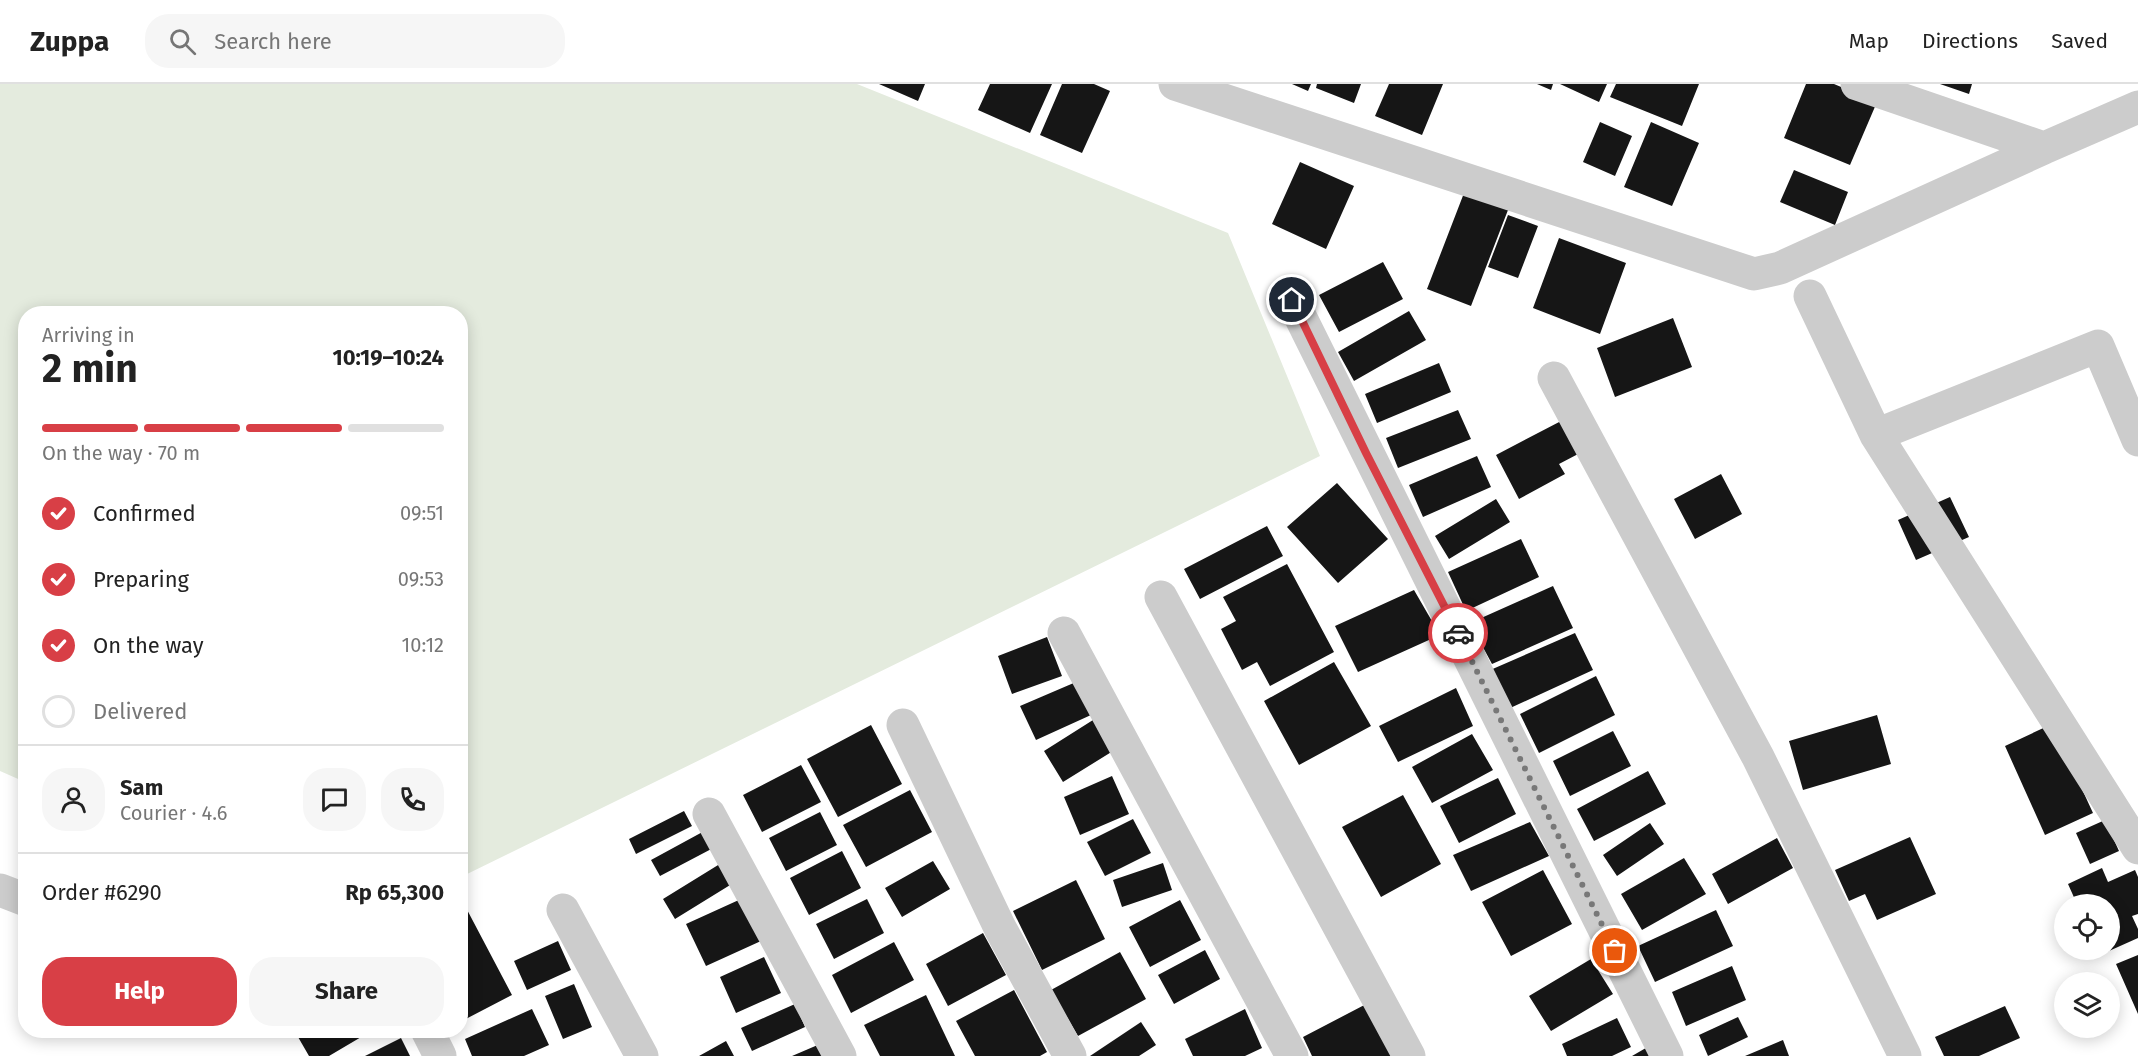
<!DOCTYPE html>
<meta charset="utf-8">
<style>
:root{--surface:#fff;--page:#f6f6f6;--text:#222;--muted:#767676;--line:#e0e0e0;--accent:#d83f46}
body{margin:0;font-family:"Fira Sans",sans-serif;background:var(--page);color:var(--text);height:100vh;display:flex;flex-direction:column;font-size:22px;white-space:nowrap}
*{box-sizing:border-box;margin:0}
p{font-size:20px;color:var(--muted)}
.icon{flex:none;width:33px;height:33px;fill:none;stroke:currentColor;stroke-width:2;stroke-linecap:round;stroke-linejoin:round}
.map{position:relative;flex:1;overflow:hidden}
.panel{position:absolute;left:18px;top:222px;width:450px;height:732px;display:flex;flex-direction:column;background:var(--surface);border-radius:24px;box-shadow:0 3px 15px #0003}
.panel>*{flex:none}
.buttons{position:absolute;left:2054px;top:810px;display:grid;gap:12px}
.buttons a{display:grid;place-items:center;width:66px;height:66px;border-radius:50%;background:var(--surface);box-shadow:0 3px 15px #0003;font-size:30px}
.pin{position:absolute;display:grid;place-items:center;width:51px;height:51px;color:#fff;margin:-26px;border:3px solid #fff;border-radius:50%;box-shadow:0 2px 6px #0007}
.courier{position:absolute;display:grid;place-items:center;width:60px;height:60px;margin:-30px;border:4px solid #d83f46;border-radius:50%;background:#fff;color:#222;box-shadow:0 2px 8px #0007}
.head em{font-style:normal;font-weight:700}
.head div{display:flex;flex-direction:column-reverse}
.head{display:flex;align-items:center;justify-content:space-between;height:102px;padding:0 24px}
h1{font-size:39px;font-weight:700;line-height:45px}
.bar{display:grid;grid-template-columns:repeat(4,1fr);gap:9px 6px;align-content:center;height:72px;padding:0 24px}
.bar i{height:8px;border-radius:4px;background:var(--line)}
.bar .active{background:var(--accent)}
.bar p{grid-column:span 4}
.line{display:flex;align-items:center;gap:15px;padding:0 24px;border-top:2px solid var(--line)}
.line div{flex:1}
.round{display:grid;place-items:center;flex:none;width:63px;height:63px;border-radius:24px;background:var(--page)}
ol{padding:0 24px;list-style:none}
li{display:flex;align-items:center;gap:18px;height:66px}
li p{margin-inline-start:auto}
li .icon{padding:6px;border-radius:50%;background:var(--accent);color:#fff;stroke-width:4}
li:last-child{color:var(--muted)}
li i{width:33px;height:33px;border:3px solid var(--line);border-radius:50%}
.button{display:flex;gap:12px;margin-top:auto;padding:12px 24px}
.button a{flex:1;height:69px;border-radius:24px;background:var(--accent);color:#fff;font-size:24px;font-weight:700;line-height:69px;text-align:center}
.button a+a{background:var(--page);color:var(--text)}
header{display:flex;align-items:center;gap:36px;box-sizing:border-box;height:84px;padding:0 30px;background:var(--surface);border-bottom:2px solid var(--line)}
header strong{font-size:28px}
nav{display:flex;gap:33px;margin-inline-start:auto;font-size:21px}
.search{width:420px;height:54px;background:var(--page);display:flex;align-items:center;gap:15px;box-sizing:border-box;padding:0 21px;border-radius:24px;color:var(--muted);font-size:22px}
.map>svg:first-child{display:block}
.green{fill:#e4ebde}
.building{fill:#161616}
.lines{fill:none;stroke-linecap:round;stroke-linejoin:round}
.minor{stroke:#ccc;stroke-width:33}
.done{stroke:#787878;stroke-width:6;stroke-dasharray:0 10.8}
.route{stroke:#d83f46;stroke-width:8}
</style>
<header>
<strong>Zuppa</strong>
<div class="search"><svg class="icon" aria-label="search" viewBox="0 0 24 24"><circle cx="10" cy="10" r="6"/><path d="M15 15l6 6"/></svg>Search here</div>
<nav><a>Map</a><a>Directions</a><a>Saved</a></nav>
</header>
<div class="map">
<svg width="2138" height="972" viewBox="0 0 2138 972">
<rect width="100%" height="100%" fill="#fff"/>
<path class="green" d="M0,0H857L1228,149L1320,372L461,793L460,230H26L25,698L0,687Z"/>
<path class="building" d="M879,0H925L918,17Z
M990,0H1052L1030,49L978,26Z
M1062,0H1094L1110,7L1082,69L1040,51Z
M1292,0H1311L1308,7Z
M1317,0H1361L1354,19L1316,4Z
M1389,0H1443L1422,51L1375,32Z
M1537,0H1553L1551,6Z
M1560,0H1607L1599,18Z
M1616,0H1699L1682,42L1610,13Z
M1806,0H1834L1877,18L1850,81L1784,54Z
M1940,0H1972L1969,10Z
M1600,38L1632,52L1615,92L1583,78Z
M1651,38L1699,59L1672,122L1624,103Z
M1300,78L1354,102L1326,165L1272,140Z
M1794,86L1848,108L1835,141L1780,118Z
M1464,109L1508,126L1471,222L1427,205Z
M1508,131L1538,142L1518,194L1488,183Z
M1559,154L1626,179L1600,250L1533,224Z
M1383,178L1403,215L1339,248L1319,211Z
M1409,227L1426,256L1354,297L1338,268Z
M1673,234L1692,283L1615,313L1597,264Z
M1439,279L1451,308L1377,339L1365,310Z
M1458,326L1471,355L1398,384L1386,354Z
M1563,336L1580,369L1559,380L1565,390L1519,415L1496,371Z
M1477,372L1491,403L1423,433L1409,401Z
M1721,390L1742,430L1695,455L1674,415Z
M1337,399L1388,455L1338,499L1287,443Z
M1950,413L1969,453L1916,476L1898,436Z
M1496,415L1510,438L1449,475L1435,452Z
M1267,442L1283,472L1200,515L1184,485Z
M1521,455L1539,493L1466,527L1448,488Z
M1287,480L1334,568L1270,602L1257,578L1242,586L1221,545L1236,537L1223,513Z
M1553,502L1573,544L1492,580L1470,539Z
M1414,506L1440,551L1358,588L1335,542Z
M1575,549L1593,586L1508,625L1488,587Z
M1047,553L1062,592L1012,610L998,572Z
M1334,578L1371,642L1299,681L1264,617Z
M1596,592L1615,631L1539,669L1520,630Z
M1076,598L1091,631L1036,656L1020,622Z
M1456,604L1473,642L1398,678L1379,642Z
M1877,631L1891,680L1803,706L1789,657Z
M1093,636L1113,667L1063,698L1044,667Z
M2052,640L2093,729L2045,751L2005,662Z
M871,641L902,700L838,733L807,675Z
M1613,647L1631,682L1570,712L1553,677Z
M1472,650L1493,686L1432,719L1412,683Z
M801,681L821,718L762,748L743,711Z
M1648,687L1666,720L1594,757L1577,725Z
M1112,692L1129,730L1080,751L1064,713Z
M1498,694L1516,730L1459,759L1440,722Z
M910,706L932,748L866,783L843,741Z
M1403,711L1441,780L1381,813L1342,743Z
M684,727L692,742L636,770L629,755Z
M820,728L837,761L786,787L769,754Z
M1133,735L1151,769L1105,792L1087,758Z
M2105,736L2119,767L2090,780L2076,749Z
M1530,738L1549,772L1471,807L1453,771Z
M1650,739L1664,760L1617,792L1603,771Z
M708,745L717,762L660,792L651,776Z
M1910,753L1936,810L1877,836L1865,810L1849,817L1835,786Z
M1777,754L1793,784L1728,820L1712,790Z
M842,767L861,804L809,831L790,794Z
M1684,774L1706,810L1642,846L1621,810Z
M933,777L950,805L902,833L885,804Z
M723,778L735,798L675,835L663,815Z
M1163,779L1172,806L1122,823L1113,796Z
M2102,784L2108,798L2135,786L2138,793V830L2132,832L2138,845V854L2100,871L2098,866H2109V820H2077L2068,800Z
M1543,786L1572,840L1511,872L1482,818Z
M1076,796L1105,855L1042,886L1013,827Z
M741,815L761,857L706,882L686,840Z
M867,815L884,849L834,875L816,840Z
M1180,816L1201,856L1150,883L1129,843Z
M464,820L512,911L460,938V822Z
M1716,826L1733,862L1655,898L1638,862Z
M983,849L1006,891L948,922L926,880Z
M558,857L571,886L527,906L514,877Z
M894,858L914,896L851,929L832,891Z
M1205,866L1220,895L1174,920L1158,891Z
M1120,868L1146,915L1078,952L1051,906Z
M2138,871V930L2116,880Z
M764,873L781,909L736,929L720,893Z
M1591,875L1613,910L1551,947L1529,912Z
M1732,882L1746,916L1686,942L1672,908Z
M574,900L592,943L563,955L545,912Z
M1014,906L1047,968L1040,972H975L956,937Z
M926,911L955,972H880L864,941Z
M1372,917L1393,972H1312L1303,953Z
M795,920L805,943L752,967L741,944Z
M2005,922L2020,954L1979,972H1944L1935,953Z
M532,925L549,961L524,972H472L465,955Z
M1245,925L1262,964L1245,972H1193L1185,955Z
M1738,933L1748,953L1708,972L1699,951Z
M1617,934L1631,963L1612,972H1567L1562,960Z
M1141,938L1156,961L1139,972H1090Z
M294,946H373L329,972H309Z
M401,954L410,972H365Z
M1783,956L1789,972H1745Z
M726,957L734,972H699Z
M820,960L825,972H792Z
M1651,961L1657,972H1632Z"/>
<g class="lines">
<path class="minor" d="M1175,0L1754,190L1780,184L2044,64
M1857,0L2044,64L2138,23
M1810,212L1876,351L2138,764
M1292,216L1667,972
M1554,294L1758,673L1905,972
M1876,351L2098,262L2138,356
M1161,513L1409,972
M1064,549L1292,972
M903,641L1000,844L1070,972
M709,730L840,972
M0,806L26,816
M563,826L642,972
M427,946L440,972"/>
</g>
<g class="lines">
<path class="done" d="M1458,549L1615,867"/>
<path class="route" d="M1292,216L1366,369L1458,549"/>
</g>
</svg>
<div class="buttons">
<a><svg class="icon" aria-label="locate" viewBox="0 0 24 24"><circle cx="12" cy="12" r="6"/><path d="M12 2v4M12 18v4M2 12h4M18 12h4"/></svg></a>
<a><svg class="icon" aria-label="layers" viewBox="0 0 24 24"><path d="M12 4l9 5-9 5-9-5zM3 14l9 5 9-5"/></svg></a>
</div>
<div class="pin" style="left:1615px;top:867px;background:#ea580c"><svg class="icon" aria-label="bag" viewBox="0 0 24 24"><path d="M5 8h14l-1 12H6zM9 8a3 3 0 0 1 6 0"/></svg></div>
<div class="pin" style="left:1292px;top:216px;background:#1f2937"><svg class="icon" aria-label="home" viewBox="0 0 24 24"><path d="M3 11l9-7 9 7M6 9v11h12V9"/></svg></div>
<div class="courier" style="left:1458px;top:549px"><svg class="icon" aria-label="car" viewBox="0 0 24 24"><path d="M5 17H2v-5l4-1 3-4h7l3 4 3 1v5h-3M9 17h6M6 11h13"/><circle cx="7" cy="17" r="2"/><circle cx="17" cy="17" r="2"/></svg></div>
<section class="panel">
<div class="head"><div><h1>2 min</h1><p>Arriving in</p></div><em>10:19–10:24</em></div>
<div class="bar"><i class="active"></i><i class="active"></i><i class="active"></i><i></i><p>On the way · 70 m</p></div>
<ol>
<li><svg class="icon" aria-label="check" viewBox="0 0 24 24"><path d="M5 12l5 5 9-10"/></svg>Confirmed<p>09:51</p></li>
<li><svg class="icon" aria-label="check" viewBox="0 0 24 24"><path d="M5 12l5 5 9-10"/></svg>Preparing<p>09:53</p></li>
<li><svg class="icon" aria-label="check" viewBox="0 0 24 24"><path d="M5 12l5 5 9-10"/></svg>On the way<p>10:12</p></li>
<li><i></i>Delivered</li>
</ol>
<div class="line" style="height:108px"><a class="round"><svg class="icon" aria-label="person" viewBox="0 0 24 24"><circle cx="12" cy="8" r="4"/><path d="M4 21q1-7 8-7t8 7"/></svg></a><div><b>Sam</b><p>Courier · 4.6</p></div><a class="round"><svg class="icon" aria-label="chat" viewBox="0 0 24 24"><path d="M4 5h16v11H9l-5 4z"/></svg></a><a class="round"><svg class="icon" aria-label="phone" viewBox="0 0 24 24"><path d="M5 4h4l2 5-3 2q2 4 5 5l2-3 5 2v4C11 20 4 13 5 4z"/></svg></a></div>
<div class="line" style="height:78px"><div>Order #6290</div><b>Rp 65,300</b></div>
<div class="button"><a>Help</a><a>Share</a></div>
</section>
</div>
